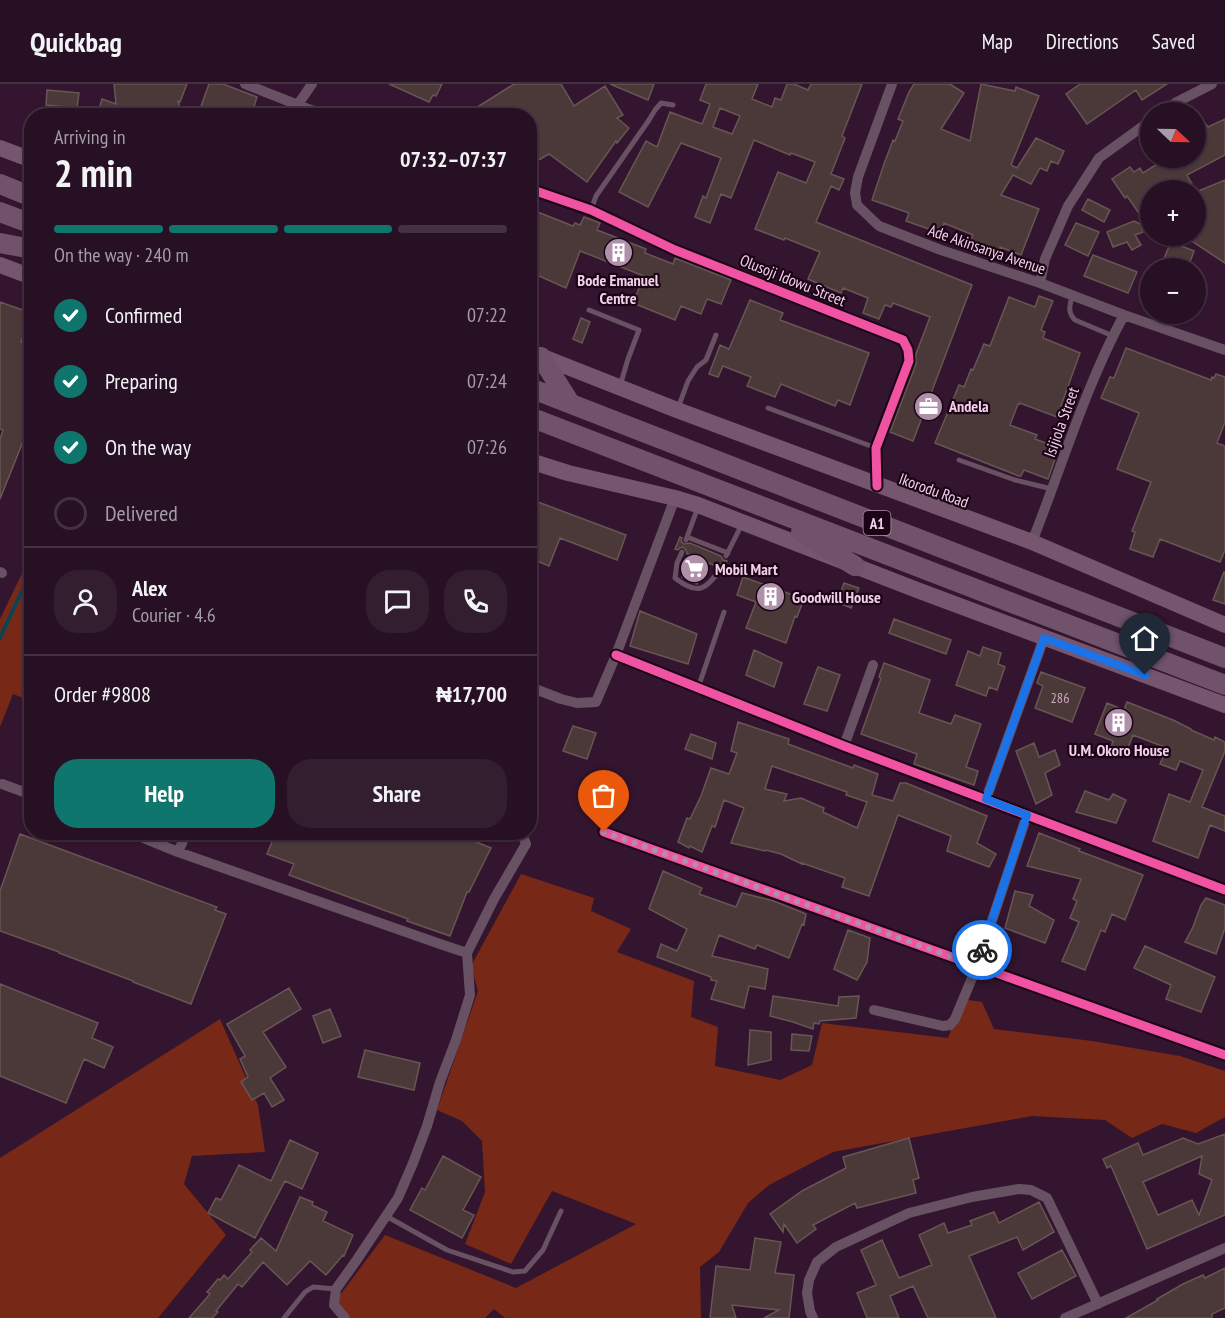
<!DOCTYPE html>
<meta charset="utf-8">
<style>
:root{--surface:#271023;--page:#331e30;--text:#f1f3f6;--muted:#a49da6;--line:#433041;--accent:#0f766e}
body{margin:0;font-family:"PT Sans Narrow",sans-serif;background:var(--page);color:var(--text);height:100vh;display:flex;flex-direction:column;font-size:22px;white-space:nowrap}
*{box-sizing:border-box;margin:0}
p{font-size:20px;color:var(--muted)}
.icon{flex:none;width:33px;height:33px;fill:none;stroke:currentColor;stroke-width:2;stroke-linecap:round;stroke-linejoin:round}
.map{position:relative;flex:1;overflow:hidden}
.panel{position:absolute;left:24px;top:24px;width:513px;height:732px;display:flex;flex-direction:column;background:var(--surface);border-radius:24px;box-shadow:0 2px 4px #0004,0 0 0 2px var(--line)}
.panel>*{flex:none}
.needle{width:39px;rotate:112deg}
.fabs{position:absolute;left:1140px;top:18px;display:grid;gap:12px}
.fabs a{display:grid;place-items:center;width:66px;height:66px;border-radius:50%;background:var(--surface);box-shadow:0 2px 4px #0004,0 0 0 2px var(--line);font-size:30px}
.pin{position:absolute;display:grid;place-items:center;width:51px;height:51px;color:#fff;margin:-62px -26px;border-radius:50% 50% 50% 0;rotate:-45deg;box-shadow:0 0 6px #0007}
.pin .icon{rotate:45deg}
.courier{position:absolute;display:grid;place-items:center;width:60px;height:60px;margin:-30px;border:4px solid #1a73e8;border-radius:50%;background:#fff;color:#222;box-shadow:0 2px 8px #0007}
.head em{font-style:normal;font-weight:700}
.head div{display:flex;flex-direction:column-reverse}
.head{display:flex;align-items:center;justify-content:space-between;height:102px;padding:0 30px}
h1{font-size:39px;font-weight:700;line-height:45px}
.bar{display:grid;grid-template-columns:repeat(4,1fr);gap:9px 6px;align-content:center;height:72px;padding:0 30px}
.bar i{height:8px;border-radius:4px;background:var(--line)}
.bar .current{background:var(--accent)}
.bar p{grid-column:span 4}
.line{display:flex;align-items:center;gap:15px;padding:0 30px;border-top:2px solid var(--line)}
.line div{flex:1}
.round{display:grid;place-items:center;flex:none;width:63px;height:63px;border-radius:24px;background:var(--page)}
ol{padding:0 30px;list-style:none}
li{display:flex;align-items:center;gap:18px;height:66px}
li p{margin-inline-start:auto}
li .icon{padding:6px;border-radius:50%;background:var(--accent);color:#fff;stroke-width:4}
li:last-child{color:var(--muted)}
li i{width:33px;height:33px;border:3px solid var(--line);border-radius:50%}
.button{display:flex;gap:12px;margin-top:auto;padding:12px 30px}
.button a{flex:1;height:69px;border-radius:24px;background:var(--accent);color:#fff;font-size:24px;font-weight:700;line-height:69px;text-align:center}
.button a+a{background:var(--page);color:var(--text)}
header{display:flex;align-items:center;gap:36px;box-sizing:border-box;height:84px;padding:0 30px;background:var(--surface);border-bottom:2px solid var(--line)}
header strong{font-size:28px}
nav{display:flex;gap:33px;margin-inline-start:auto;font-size:21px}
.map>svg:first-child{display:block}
.green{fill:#772816}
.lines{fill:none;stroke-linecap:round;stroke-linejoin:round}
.stream{stroke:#0b4554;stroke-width:4}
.building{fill:#4b393a;stroke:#685653;stroke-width:1.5;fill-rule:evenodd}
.service{stroke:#675162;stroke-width:5}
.minor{stroke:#675162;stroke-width:10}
.primary{stroke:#75566e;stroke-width:16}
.motorway{stroke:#70536a;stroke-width:20}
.cycleway-casing{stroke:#1b0416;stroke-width:13}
.cycleway{stroke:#f153a3;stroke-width:9}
.done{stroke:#b08fa8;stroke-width:6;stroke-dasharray:0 10.8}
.route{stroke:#1a73e8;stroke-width:8}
.labels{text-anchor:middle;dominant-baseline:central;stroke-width:4.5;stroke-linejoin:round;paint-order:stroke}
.number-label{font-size:14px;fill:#c9aabd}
.shield{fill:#1b0416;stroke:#b293aa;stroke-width:1.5}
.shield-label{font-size:15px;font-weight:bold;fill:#f3d0e9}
.street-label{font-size:16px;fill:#f3d0e9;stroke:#1b0416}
.poi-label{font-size:16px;font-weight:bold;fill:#f3d0e9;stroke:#1b0416;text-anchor:start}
</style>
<header>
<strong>Quickbag</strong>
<nav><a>Map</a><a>Directions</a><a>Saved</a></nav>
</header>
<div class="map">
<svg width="1225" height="1234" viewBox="0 0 1225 1234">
<rect width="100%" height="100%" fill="#34152f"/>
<path class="green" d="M31,471V617L13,610L0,643V535Z
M521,790L594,814L591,827L631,845L617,868L694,897L691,933L718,943L715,982L780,996L812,981L822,939L948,954L962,915L982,918L994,945L1092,957L1180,972L1225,987V1033L1196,1049L1162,1040L1132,1054L1105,1036L1032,1032L833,1068L769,1101L748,1119L719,1168L700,1183L701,1234H505L494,1225L485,1234H351L334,1219L385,1151L516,1204L636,1140L552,1107L511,1180L465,1160L485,1108L482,1057L462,1037L437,1026L478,907L471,882Z
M220,935L258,1021L265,1068L192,1072L184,1100L226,1151L158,1234H0V1074Z"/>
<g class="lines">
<path class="stream" d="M0,554L21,509L32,492"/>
</g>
<path class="building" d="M114,0H187L180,18L178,17L182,32H97L102,15L116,20Z
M209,0H223L257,13L251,32H204L206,27L200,25Z
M389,0H442L436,12L433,11L429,18Z
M514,0H561L574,22L605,2L623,31L617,34L629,44L617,59L616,57L587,98L549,70L530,81V32H463Z
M610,0H654L648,16Z
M706,0H758L752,15L772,23L775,14L781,16L787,0H794L808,6L811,0H862L842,52L845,54L831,90L844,95L839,106L831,102L816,138L972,201L913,357L890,348L916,280V270L930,233L893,219L891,223L885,221L879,235L863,229L868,214L843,204L841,209L808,195L820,168L785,154L784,156L755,145L778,88L806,99L815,78L791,69L790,71L754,56L731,114L721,110L710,139L695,133L703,112L706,114L721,74L681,59L648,123L619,108L646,57L657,63L670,28L702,40L710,20L700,16ZM720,24L740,32L732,50L713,43Z
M914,0H950L964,9L941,45L970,57L981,0L1015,7L1016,3L1039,12L1011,81L1017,84L1036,54L1064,67L1058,80L1051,77L1047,87L1040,84L1031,100L1013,91L1001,111L1039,125L1021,171L1000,163L996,173L968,162L973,151L944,139L940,149L906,137L909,129L872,116L884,80L893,56L895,57L903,37L898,35L909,8Z
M1080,0H1167L1142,16L1136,6L1087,40L1066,10Z
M47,6L79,9L77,24L46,21Z
M1196,27L1208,43L1225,35V71L1187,91L1192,100L1183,106H1150V120L1138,128L1127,112L1125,114L1112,95L1130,83L1134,88L1140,84L1143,89L1167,74H1196Z
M1225,96V179L1184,152H1196V108Z
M1088,115L1110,126L1104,138L1082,126Z
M530,125L573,142L575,139L580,141L584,133L600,139L597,146L646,165L645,169L673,180L675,174L731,196L721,220L707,215L701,230L681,222L675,236L633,219L644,192L580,167L566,204L530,188Z
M1134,137L1140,140L1143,148L1135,151L1141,161L1132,166L1127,158L1113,163L1107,148Z
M1076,139L1099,148L1088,172L1065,161Z
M1171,158L1194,167L1190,178L1177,173L1173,183L1162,179Z
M1093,171L1137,188L1128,209L1084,192Z
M1039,212L1053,217L1041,246L1045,248L1043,254L1080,269L1057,333L1020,319V320H1018L1010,341L1037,351L1035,355L1059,364L1048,395L1024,386L1021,392H1019L935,359L959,301L964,303L971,285L973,286L984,260L990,262L1009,213L1035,223Z
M750,216L783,229L780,236L869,269L850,321L838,316L835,322L781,300L775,313L747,302L751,293L723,282L718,293L709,290L720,261L729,265Z
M0,218L31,229L21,258L32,261V335L0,415V355L3,346L0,345Z
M581,234L590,238L582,259L573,255Z
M1126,264L1211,296L1212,293L1214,294L1216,290L1225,293V338L1217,359L1225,362V466L1220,478L1160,455L1153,473L1130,465L1135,448L1132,447L1151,398L1117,385L1139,329L1101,314L1110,293L1114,294Z
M530,415L626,451L617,476L560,454L549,482L530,474Z
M680,453L682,454L681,457L684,460L690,459L721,472L723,476L727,477L725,482L721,479L716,482L706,478L697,500L686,495L682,493L691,471L687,470L686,466L683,463L680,464L678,466L675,465Z
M1224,488H1225V520L1213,516Z
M743,493L804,515L797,533L795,532L786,559L746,544L756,518L737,511Z
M844,499L859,504L851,524L837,518Z
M640,527L697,550L688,580L630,562Z
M894,535L951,556L946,570L889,549Z
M983,563L1001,569L998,580L1005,583L997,606L989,603L986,612L956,601L968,567L980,572Z
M754,566L782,579L774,603L746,591Z
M884,579L930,596L919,629L951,640L955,631L981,640L966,683L978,687L974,701L914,680L917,670L861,650L881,594L879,593Z
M818,583L840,591L827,627L804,620Z
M1041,588L1085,604L1072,638L1035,624L1043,602L1037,599Z
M1127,618L1173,636L1191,645V646L1214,656L1215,653L1225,658V667L1202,723L1225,732V747L1210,741L1198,774L1153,757L1169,710L1190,718L1203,686L1180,677L1176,686L1160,680L1167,664L1133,651L1125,671L1110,666L1113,657L1095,650L1107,619L1124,626Z
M738,638L789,655L788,660L853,684L854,681L878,690L872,711L893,717L900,699H906L987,732L977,759L996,770L989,783L947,767L951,752L898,731L869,812L842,803L845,794L802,779V780L781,770L766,766L765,767L731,759L744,724L724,716L715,743L712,742L702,768L690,762L689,764L678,758L687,734L690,735L701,712L711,684L729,690L737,669L731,667ZM772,682L847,708L846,711L867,718L857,744L823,728L824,724L801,714L784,717L787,710L765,705Z
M573,642L596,649L587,675L563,667Z
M691,650L716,659L712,675L685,665Z
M1034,659L1039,673L1055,666L1060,681L1045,689L1052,711L1036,720L1016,667Z
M1085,707L1109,716L1113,710L1126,716L1116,739L1076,728Z
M276,748H452L491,764L469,808H467L450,852L407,837L408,835L289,791L294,780L267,770Z
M1039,749L1080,765L1079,767L1143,791L1125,836L1112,830L1105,848L1101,846L1085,886L1062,877L1079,838L1070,834L1077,817L1073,815L1081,795L1027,782Z
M20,750L217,823L215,826L226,830L191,920L133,898V897L59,869V868L0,847V807Z
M663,787L702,804L699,810L736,823L742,809L774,817L806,830L804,841L802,840L789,874L757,861L755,865L719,851L712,872L768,885L765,905L749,902L744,924L711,915L717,897L711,896V893L657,873L661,860L677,867L687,845L649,825Z
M1015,807L1033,811L1029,822L1054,836L1045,859L1005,844Z
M1206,814L1225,821V844L1216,870L1185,858L1193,843L1201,821Z
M848,846L870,854L867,878L857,896L834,885Z
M1145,862L1215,893L1201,928L1166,915L1171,901L1134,884Z
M0,900L98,939L92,954L113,963L104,984L84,975L66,1019L0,992Z
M289,904L301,925L263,948L286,983L270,994L284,1016L272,1023L264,1009L252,1016L241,998L248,993L240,975L245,972L227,940Z
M773,912L838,922L839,913L859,912L856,934L820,937L819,940L814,939L813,945L793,938L770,932Z
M330,925L341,952L323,959L313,932Z
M750,946L771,948V976L748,981Z
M792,950L812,952L809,967L791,966Z
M365,966L420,979L414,1006L358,993Z
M1225,1050V1131L1147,1165L1111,1082L1107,1084L1103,1075L1138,1059L1143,1071L1183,1054L1198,1060ZM1202,1072L1199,1090L1212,1096L1199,1131L1192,1116L1158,1131L1143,1098Z
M909,1054L919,1094L913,1096L916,1109L857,1124L855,1119L813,1141L816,1145L797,1159L784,1140L783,1148L770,1130L802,1107L846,1084L843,1073Z
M290,1056L318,1069L302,1105L285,1097L255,1154L208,1129L216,1114L221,1116L239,1081L271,1097Z
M443,1072L481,1093L463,1126L474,1131L462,1154L410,1126L422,1104L425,1106Z
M300,1113L313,1118L312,1121L327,1128L323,1137L353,1151L344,1172L343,1171L326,1191L310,1177L287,1201L263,1178L242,1203L238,1200L216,1227L218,1228L212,1234H189L210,1210L207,1208L218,1195L220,1196L224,1191L228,1195L252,1168L250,1166L261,1154L276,1167Z
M1039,1118L1054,1148L1023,1166L1017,1153L969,1172L996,1234H928L913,1202L890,1212L899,1234H867L857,1209L876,1201L861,1166L882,1156L899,1194L932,1181L919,1151L944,1139L948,1149L972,1141L970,1137L994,1128L999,1139Z
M755,1154L781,1158L775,1189L794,1191L789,1234H764L779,1226L732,1221L736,1234H710L716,1182L750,1186Z
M1062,1166L1076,1192L1032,1215L1018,1189Z
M1225,1184V1224L1212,1230V1234H1126L1158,1216L1157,1215L1183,1200L1203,1191L1205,1194Z"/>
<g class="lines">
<path class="service" d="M591,126L596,112L649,36L655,26L661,19L673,21
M1072,212C1070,221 1067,228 1075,236L1113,252
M589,226L639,246L628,275L620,302
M678,324L688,297L697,283L706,276L716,251
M768,324L876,364
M959,376L1015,396L1052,405
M687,453L728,469
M686,456L698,423
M682,468L677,479L675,494C698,512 706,506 721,484
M726,472L741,442
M698,604L724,528
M386,1132L447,1166L513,1188L525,1187L543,1166L561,1127
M284,1234L305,1208L313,1203L336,1205"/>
<path class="minor" d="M245,0L326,32
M892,0L858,93L855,109L857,121L879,142L941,166L1040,199L1124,231L1225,266
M1162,28L1175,19L1212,0
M290,32L312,0
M530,105L591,126L675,166L903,256L908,266L909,277L876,364L877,402
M1040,199L1045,175L1068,122L1099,74L1150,37
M1032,458C1062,382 1085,303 1124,231
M0,488L2,489
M616,571L844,662L1225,806
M530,603L561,615L577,619L596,618L616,571L675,414
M844,662L873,581
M2,700L32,711
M986,715L1044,554
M129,748L178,768L440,860L467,869
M604,748L1225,971
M178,768L187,748
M874,926L943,942L950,941L955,935L977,882L1027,731
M345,1234L334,1221L336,1205L356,1177L398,1114L413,1079L427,1042L440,998L456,956L470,911L467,869L494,815L526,760L521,748
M813,1234L810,1227L807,1209L809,1196L817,1178L836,1163L909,1129L972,1113L1019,1105L1031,1106L1047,1114L1098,1220
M1065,1234L1225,1164"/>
<path class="primary" d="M0,64L32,76
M0,181L32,193
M530,268L677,326L1032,458L1225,541
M530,377L568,389L675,414L698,421L917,506L1225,621"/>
<path class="motorway" d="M0,100L32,113
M0,128L32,140
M0,159L32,165
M541,273L570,319
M530,304L1225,574
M530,333L1225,601
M801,448L855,482"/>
<defs>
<path id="cycleway" d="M530,105L591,126L675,166L903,256L908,266L909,277L876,364L877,402
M616,571L844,662L1225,806
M604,748L1225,971"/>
</defs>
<use href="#cycleway" class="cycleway-casing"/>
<use href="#cycleway" class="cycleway"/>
</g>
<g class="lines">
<path class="done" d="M604,748L977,882L982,866"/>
<path class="route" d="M982,866L1027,731L986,715L1044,554L1145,591"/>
</g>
<defs>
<symbol id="building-disc" viewBox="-11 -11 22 22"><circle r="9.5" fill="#b08fa8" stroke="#1b0416"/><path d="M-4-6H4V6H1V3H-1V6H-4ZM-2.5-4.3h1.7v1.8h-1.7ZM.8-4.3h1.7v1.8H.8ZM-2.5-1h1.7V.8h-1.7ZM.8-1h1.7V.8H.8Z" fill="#fff"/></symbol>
<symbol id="office-disc" viewBox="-11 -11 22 22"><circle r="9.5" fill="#b08fa8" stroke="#1b0416"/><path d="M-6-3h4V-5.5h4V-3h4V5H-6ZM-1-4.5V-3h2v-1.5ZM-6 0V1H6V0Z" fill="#fff"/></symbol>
<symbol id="supermarket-disc" viewBox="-11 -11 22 22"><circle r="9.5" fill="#b08fa8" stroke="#1b0416"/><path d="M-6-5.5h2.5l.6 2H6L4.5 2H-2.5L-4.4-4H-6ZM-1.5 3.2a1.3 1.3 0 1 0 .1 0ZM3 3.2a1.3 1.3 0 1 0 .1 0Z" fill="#fff"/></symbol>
</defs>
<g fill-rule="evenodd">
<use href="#building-disc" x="602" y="152" width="33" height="33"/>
<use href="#office-disc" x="912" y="306" width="33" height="33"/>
<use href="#supermarket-disc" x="678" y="468" width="33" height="33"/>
<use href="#building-disc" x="754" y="496" width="33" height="33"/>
<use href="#building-disc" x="1102" y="622" width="33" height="33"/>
</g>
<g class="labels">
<g class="number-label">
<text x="1060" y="614">286</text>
</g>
<rect class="shield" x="863.5" y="427" width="27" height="24" rx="4.5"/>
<g class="shield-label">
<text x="877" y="439">A1</text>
</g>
<g class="street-label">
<text transform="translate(987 165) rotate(19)">Ade Akinsanya Avenue</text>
<text transform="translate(793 196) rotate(22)">Olusoji Idowu Street</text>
<text transform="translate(1061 338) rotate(-70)">Isijiola Street</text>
<text transform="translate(934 406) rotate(20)">Ikorodu Road</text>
</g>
<g class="poi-label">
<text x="618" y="196" text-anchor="middle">Bode Emanuel<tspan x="618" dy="18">Centre</tspan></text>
<text x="949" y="322">Andela</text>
<text x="715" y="485">Mobil Mart</text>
<text x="792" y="513">Goodwill House</text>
<text x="1119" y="666" text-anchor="middle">U.M. Okoro House</text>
</g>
</g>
</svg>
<div class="fabs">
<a><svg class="needle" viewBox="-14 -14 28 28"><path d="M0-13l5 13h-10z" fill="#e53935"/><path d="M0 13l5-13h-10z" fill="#a49da6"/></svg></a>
<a>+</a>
<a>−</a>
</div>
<div class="pin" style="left:604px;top:748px;background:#ea580c"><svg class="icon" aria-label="bag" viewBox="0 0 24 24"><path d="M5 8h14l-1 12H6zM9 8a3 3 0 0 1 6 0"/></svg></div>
<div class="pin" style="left:1145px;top:591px;background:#1f2937"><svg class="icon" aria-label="home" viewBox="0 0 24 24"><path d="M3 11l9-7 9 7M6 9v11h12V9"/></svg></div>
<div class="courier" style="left:982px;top:866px"><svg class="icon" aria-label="bike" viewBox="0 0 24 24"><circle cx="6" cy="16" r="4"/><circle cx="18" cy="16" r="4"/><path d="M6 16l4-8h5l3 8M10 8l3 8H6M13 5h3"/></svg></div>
<section class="panel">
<div class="head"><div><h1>2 min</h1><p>Arriving in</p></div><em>07:32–07:37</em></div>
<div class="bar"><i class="current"></i><i class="current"></i><i class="current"></i><i></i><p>On the way · 240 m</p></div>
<ol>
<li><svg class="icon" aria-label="check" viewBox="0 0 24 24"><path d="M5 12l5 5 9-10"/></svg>Confirmed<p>07:22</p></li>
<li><svg class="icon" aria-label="check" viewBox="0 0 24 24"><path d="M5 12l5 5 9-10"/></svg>Preparing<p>07:24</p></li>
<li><svg class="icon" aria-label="check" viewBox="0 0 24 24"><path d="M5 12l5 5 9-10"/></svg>On the way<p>07:26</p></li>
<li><i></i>Delivered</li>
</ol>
<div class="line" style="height:108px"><a class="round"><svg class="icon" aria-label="person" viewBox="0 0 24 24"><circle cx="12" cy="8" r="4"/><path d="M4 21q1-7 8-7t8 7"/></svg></a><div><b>Alex</b><p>Courier · 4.6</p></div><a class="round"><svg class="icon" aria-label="chat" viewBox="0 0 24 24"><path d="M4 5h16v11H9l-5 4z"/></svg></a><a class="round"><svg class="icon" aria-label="phone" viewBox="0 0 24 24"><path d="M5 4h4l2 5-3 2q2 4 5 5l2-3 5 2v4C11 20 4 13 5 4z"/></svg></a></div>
<div class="line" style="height:78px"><div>Order #9808</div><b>₦17,700</b></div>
<div class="button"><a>Help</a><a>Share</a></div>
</section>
</div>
